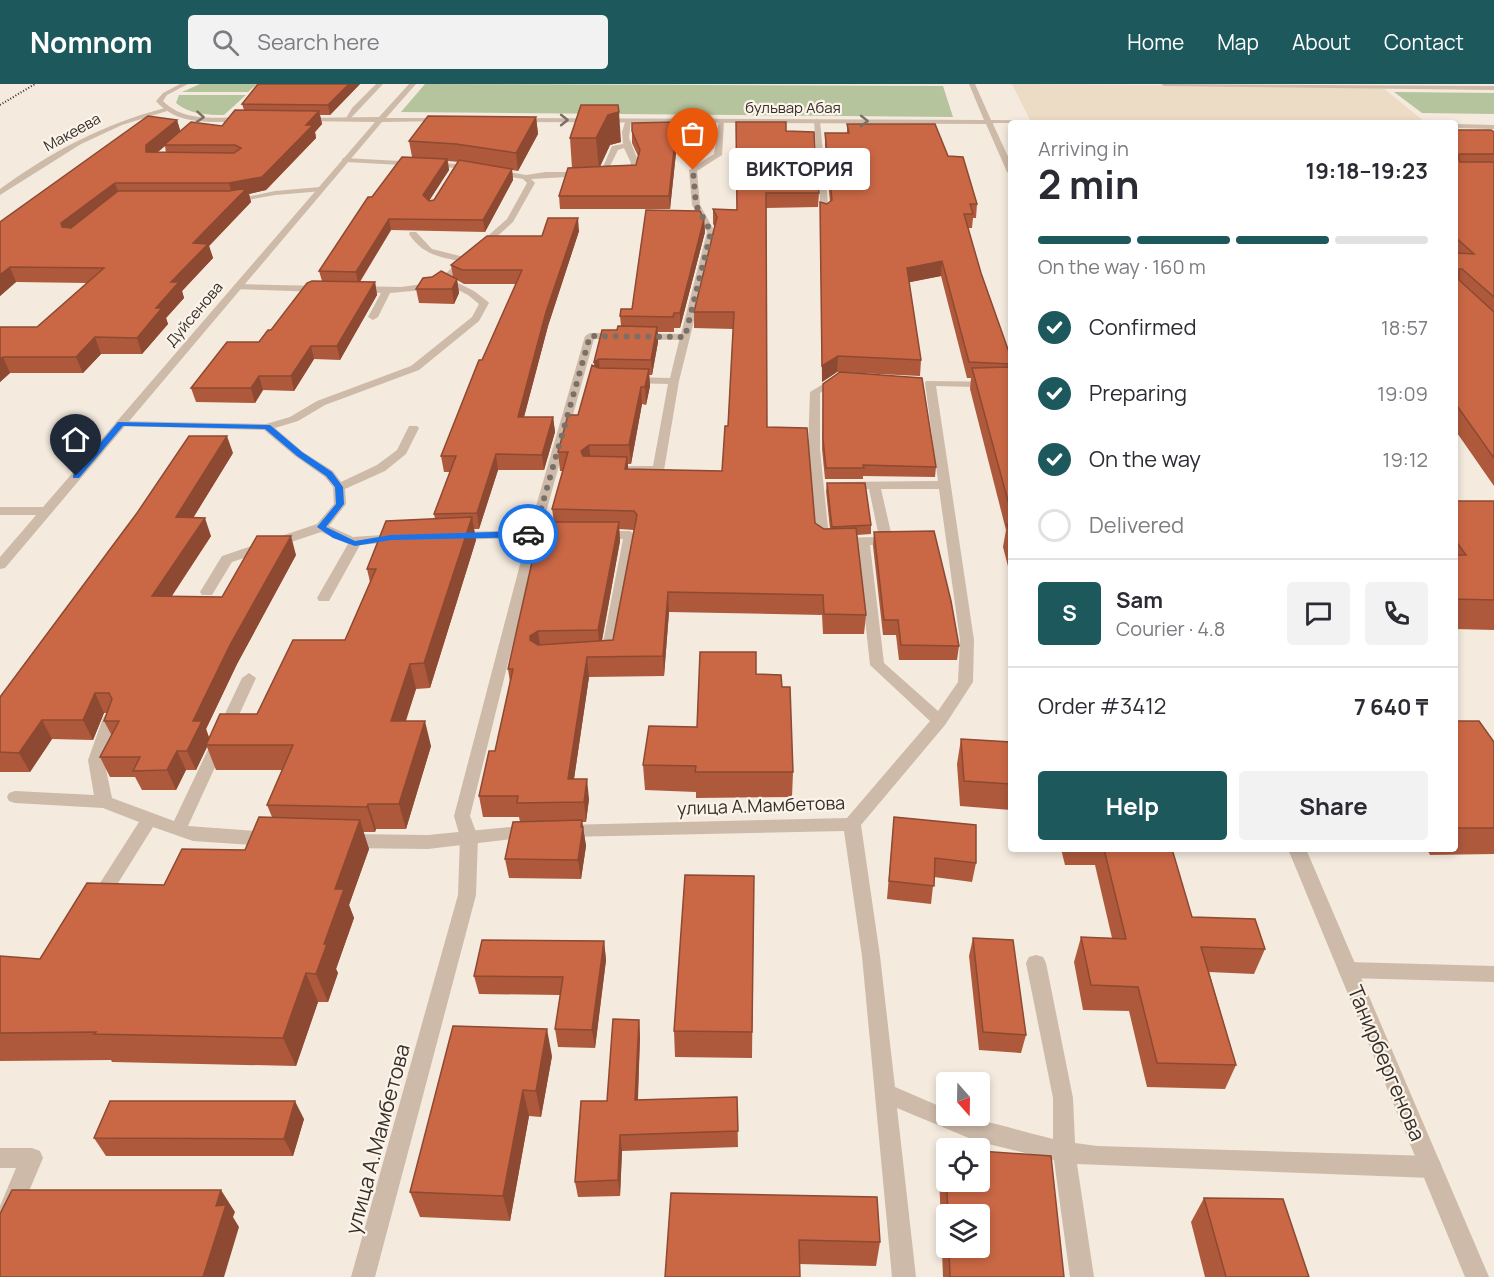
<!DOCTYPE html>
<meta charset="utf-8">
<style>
:root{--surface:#fff;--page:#f2f2f3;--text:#2b2b33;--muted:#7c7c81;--line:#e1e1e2;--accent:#1d585d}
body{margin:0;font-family:Manrope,sans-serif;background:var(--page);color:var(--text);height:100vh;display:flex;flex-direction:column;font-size:22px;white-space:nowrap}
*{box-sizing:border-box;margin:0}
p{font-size:20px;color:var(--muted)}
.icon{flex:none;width:33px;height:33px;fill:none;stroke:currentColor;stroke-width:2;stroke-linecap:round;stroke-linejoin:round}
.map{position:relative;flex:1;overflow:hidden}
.drawer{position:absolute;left:1008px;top:36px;width:450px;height:732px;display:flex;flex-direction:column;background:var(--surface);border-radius:6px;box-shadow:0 3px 9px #0003}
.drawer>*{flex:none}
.needle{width:39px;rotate:160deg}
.tools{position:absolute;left:936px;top:988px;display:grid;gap:12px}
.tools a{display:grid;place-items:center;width:54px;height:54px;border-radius:6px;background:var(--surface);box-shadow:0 3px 9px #0003;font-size:30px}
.pin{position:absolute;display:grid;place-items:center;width:51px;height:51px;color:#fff;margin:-62px -26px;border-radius:50% 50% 50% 0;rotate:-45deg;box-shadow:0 0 6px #0007}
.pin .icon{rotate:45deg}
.courier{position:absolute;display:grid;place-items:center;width:60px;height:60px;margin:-30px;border:4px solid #1a73e8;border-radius:50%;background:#fff;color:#222;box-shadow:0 2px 8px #0007}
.bubble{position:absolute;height:42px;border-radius:6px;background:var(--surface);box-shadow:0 3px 9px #0003;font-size:20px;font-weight:700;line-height:42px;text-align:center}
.summary em{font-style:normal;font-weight:700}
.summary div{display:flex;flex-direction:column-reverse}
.summary{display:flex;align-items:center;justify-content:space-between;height:102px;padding:0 30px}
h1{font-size:39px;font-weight:700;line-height:45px}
.bar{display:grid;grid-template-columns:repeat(4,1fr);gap:9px 6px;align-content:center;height:72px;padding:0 30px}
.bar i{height:8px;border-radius:4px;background:var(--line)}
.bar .on{background:var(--accent)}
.bar p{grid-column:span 4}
.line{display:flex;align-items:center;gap:15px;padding:0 30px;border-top:2px solid var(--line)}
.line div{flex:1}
.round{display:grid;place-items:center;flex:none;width:63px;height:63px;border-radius:6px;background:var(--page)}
ol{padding:0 30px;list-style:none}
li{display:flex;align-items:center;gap:18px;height:66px}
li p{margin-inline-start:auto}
li .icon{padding:6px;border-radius:50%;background:var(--accent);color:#fff;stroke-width:4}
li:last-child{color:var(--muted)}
li i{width:33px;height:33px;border:3px solid var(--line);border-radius:50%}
.action{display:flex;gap:12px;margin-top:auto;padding:12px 30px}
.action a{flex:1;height:69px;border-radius:6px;background:var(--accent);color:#fff;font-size:24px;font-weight:700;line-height:69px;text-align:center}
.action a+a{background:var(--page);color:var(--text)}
header{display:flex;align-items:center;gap:36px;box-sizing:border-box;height:84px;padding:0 30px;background:var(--accent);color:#fff}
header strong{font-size:28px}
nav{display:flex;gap:33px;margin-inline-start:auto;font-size:21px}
.search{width:420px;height:54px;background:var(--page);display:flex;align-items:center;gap:15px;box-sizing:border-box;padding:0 21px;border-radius:6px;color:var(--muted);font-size:22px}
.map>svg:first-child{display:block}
.green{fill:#b6c49d}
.plaza{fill:#ecdbc5}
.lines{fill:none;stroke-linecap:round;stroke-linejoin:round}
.service{fill:#cdbaa9;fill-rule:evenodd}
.pedestrian{fill:#cdbaa9;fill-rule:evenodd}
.minor{fill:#cdbaa9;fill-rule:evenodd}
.tertiary{fill:#cdbaa9;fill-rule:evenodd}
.rail{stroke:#392f29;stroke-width:2;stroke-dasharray:1 2;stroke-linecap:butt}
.wall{fill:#ae593c;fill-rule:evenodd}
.shaded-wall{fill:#8d4931}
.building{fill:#ca6846;stroke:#8d4931;stroke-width:1.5}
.oneway{stroke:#7c6e63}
.route{fill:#1a73e8}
.done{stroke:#7a7068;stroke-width:6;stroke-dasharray:0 10.8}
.labels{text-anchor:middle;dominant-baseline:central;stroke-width:4.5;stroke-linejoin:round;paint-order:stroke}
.far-street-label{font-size:15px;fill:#392f29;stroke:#fbf4eb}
.street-label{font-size:18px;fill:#392f29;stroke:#fbf4eb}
.near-street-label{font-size:21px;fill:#392f29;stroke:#fbf4eb}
</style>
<header>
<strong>Nomnom</strong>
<div class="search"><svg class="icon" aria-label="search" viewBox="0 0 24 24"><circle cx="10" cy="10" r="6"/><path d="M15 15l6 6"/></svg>Search here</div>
<nav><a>Home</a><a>Map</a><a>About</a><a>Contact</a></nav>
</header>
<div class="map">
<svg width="1494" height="1193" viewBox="0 0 1494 1193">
<rect width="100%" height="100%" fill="#f4eade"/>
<path class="green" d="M200,0H257L248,8H182Z
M425,0L943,2L953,33L401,28Z
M1394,8L1494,9V30L1422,29Z
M179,11H246L224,31C207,31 189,30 176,19Z"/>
<path class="plaza" d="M1012,0L1382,3L1426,39L1031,38Z"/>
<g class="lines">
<path class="service" d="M376,0H383L349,36H345L352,24Z
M626,35L631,36L629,54L639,79L636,89L622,92L618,90L629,87L631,79L624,64L618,66L605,92H599L612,62L623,60L622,48Z
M817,35L820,37L829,130L825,132L821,130L814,37Z
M343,74L458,80L526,91L546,88H586L590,90L586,92L531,95L535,99L513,138L450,195L474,207L487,217L489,219L479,237L419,286L325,321L298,337L275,344L303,368L333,387L341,398L377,381L397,366L409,342H417L419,344L406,370L385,387L345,405L346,420L329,442L353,453L397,450L402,451L403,454L402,457L360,461L329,517H319L317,514L348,460L321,448L232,478L212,511H202L200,508L222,472L317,440L334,420L333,403L325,393L295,372L264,346L121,342L115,339L117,337L266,340L290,333L317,317L411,282L472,233L479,220L468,211L444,199L423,206L390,209L378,233L373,236L368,233L381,209L355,208L350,205L355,202L401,203L423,200L441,194L459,177C438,173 421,169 409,150L410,148H416L432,165L464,173L507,135L527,99L523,95L458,84L346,78L342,76Z
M320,103L324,105L323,107L275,111L231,119L227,117L275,107Z
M237,200L322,202L327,205L322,208L234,205V201Z
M685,250L690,253L679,297L664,386L658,390L625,389L623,386L629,382H653L668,300L629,299L624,296L629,293L670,294L680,253Z
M840,290L844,291V295L820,309V365L829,454L879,453L869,405H845L839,401L841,398L938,397L925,299L926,297L1011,298V304L936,302L974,556L973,598L945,641L861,741L880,872L895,1003L946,1025V1032C976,1032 1022,1048 1053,1055V1014L1026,879L1029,873L1036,871L1043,873L1046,879L1073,1014L1075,1059L1097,1062L1431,1072L1439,1076L1442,1083L1439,1090L1431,1094L1077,1080L1094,1193H1070L1054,1076L976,1057L897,1024L916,1193H892L862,872L844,747L565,753L559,752L556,747L559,742L565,741L847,734L930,637L870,581L857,461L823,462L816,458L808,365L810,308ZM881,405H939L960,556L958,598L938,627L884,579L870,461H892L898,457L892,453Z
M0,423H46L52,427L46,431H0Z
M547,446L552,447L553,450L552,453L454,456L448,452L454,448Z
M601,447H630L636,451L615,573L608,578L599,576L597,573L601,569L623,455L596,454L595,451Z
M249,589L256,594L188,742L268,748L274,750L277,755L274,760L268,762L193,757L153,743L105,820L99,822L93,820L90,815L93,810L139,738L103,724L15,719L9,717L7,713L9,709L15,707L94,711L88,676L103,634L106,630H116L119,634L104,676L112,714L174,737L242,594Z
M532,741L538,742L541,747L538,752L428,765L346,764L340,762L337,757L340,752L346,750L428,751Z
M1348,878L1494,882V898L1348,894L1341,892L1338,886L1341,880Z
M0,1064H32L40,1067L43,1074L8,1157L0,1160V1122L16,1084H0Z"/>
<path class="pedestrian" d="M1161,0L1494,2V6L1164,2Z
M991,36L1120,37L1123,39H989Z
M1455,40L1494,41V45L1455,44Z"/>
<path class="minor" d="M165,24L167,27L122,41L81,60L0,111V105C51,68 103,40 165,24Z
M719,36L724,37L722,71L697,87L700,121L715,148L690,253L685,256L594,255L540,450L470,732L478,753L476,811L375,1193H351L458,811L460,753L454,732L528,450L585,252L590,249L681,250L707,148L692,121L689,86L714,70Z"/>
<path class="tertiary" d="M180,0H188L167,11L163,17C184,39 219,33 247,33L250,35L247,37C216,38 178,43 156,17L163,9Z
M409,0H416L386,34H445L447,37L382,38L5,484L0,485V473L375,38L301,37L299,34L379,33Z
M969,0H975L991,36L994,38L993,40L1011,79V90L1007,88L986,40L517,38L514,36L517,34L984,36Z
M1288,765H1306L1489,1193H1465Z"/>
<path class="rail" d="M0,21L35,0"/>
</g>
<path class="wall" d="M360,0L330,31H320L322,40L315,48L316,54L266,106L249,110L251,118L209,162L213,174L182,207L184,214L166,234L168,240L142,270H101L83,289H10L0,298V243H37L87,199L16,198L0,212V138L177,36L180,47L222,42L244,26L242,20ZM165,62L166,69L157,68Z
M581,21L621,58L610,61L600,82L636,81L638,72L632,59V47L677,38L678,50L670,125H560L559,112L572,84L570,54Z
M536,33L538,50L518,87L512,86L513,96L485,148L391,146L360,198H375L377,211L340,276L314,275L294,307L263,306L255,319L196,318L191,304L259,258L322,197L319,187L372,113L412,73L409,57ZM448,77L459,78L434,116L429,117L449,86Z
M736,38L786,47L815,68V76L819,109L818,123L766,124L767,343L815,439L824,445H830L826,407L827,399L871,441V450L857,451L866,531L864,550H823L822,531L669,528L664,592L589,593L574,695L589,715L586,738H582L586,762L581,795L509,794L505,775L520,738L519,733H483L479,712L495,667L510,598L508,585L554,438L552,425L563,387H560L558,368L578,331L594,282L617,246L621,242L620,232L632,225L704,135L705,148L680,244H674V248H658V258L652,291H649L650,302L646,321L642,320L631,380H628V385L722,387L728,342L733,245L694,244V228L715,143L713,140V125L737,126ZM619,445L634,446L613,556L602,557L620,457Z
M847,40L948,72L977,120L976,134H973L972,144H968L981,189L1011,274V494L1003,463L1006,446L970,305L971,294H967L941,192L909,198L921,276L920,292L837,288L822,298L820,118L827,120L830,118L825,61V49H847Z
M1455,46L1494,48V402L1455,346Z
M579,147L548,242L524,333H553L555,348L544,386H498L479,445H474L476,456L430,604L416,605L406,637L431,662L406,745H376L375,748H363L369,765L349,821L354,834L336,885L338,889L328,918H318L296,982L112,978L111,976L0,977V872L40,875L164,801L245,766L272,733L267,721L282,686H216L207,663L196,686H186L176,706H142L135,693H110L100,673L112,652L104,637L107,629H104L93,656L52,655L30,688H0V613L233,369L193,434L211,452L172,512L222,513L296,471L237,580L206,645L209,654L257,630L345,556L370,498L367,485L435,435L434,430L450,388H444L441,372L516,200H464L457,196L459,209L454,220L419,219L416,205L453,193L451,181L542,152Z
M823,300L936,383L935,393L863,392V395H825L822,365Z
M1455,417H1494V546L1455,545Z
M874,448L959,562L957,576H899L896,551H883L873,462Z
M756,590L782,603L793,688L792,713L696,714V708L645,706L643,681L697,643Z
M1455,637L1494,658V770L1430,771L1427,765H1455Z
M961,655L1011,658V726L960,722L957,680Z
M894,733L976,779L972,798L934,793L931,820L887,815Z
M1061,765H1172L1192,833L1265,865L1254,890L1209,888L1236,981L1225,1005L1147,1003L1129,927L1083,926L1074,878L1081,853L1112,854L1095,781H1065Z
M754,792L752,974L675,973L674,947Z
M973,854L1026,951L1021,969L979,966L969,872Z
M604,857L606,876L595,964L558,963L555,945L560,911L479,910L474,892Z
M639,936L640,953L638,1016L737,1013L738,1063L622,1067L620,1112L578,1113L575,1098Z
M552,972L541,1033L529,1032L510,1137L420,1133L410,1108Z
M304,1035L293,1072H106L94,1054Z
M945,1065L1064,1193H943L939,1090ZM946,1131H980V1164H946Z
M671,1109L880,1158L876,1182L799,1180Z
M1204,1114L1309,1193H1205L1191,1138Z"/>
<path class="shaded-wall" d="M349,0H360L330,31L328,21Z
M319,27L322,40L315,48L316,54L266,106L249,110L251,118L209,162L213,174L182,207L184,214L166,234L168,240L142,270L137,254L156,224L193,159L233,113L229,99L306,41Z
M619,28L621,58L610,61L599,85L596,54L608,31Z
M536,33L538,50L518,87L516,69Z
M177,36L181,49L164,61L165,62L151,74L146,68V61Z
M677,38L678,50L670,125L669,112Z
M762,67V81L756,70Z
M447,75L449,86L425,123L423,111Z
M512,85L513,96L485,148L483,136Z
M115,99L120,113L67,153L61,139Z
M578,134L579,147L548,242L520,348L518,333L546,228Z
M389,135L391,146L358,200L356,188Z
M704,135L705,148L680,244V229Z
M942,177L941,192L906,199L907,184Z
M10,183L16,198L0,212V191Z
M457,195L459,209L454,220L452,205Z
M375,198L377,211L340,276L337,262Z
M657,243L658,258L652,291L651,276Z
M95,253L101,270L83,289L76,273Z
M311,262L314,275L294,307L291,292Z
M838,272L837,288L822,298V282Z
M3,273L10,289L0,298V275Z
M599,275L600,291L595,293L594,278Z
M649,285L650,302L646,321L645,303Z
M259,292L263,306L255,319L251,304Z
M641,303L642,320L631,380L629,361Z
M553,333L555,348L544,386L542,371Z
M227,352L233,369L182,452L176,433Z
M589,361L591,380L583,386L581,367Z
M496,370L498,386L479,445L477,429Z
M627,373L629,391L625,385Z
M472,433L476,456L430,604L424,579Z
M205,434L211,452L159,531L152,512Z
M619,438L620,457L600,566L598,546Z
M291,452L296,471L237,580L206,645L210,656L206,661L207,663L196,686L187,667L193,637L230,561Z
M668,508L669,528L664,592L663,572Z
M538,547L541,567L533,576L530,552Z
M587,573L589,593L571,715L568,695Z
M410,580L416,605L397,662L391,637Z
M95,609L104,629L93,656L83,636Z
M42,636L52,655L30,688L19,669Z
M425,637L431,662L406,745L399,720Z
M177,667L186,686L176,706L167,686Z
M587,695L589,715L586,738L584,718Z
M368,720L376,745L375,748L367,723Z
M360,736L369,765L349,821L354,834L336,885L338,889L328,918L316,890L335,805Z
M582,736L586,762L581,795L578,776Z
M604,857L606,876L595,964L592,946Z
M306,889L318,918L296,982L283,954Z
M639,936L640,953L637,1032L635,1016Z
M547,945L552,972L541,1033L536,1007Z
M523,1006L529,1032L510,1137L503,1112Z
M295,1017L304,1035L293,1072L284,1055Z
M620,1051L622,1067L620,1112L618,1096Z
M221,1106L235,1128L233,1133L239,1143L224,1193H203L216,1122Z"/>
<path class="building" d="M258,0H349L328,21L242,20Z
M581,21H618L619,28L608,31L596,54H570Z
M235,26L319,27L306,41H313L262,93L229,99H115L61,139L62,143L71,144L118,107H229L247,104L193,159L208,160L171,198H179L156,224H162L137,254L95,253L76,273H3L0,275V243H37L104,184L10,183L0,191V138L148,32L177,36L146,61V68L234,69L241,64L235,61H164L191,38L222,42Z
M428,32L536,33L516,69L456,60L409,57Z
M677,38L669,112H559L568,84L636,81L640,66L632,47V39Z
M736,38H786V47L814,48L815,68L762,67L756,70L762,75L816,76L819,109H766L767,343L807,344L815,439L824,445L856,444L866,531L824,530L823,511L668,508L663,572L587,573L568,695H587L584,718L517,719L518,712H479L489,667H495L513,585H508L541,438H619L598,546L538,547L530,552V556L538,561L613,556L637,431L634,427L552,425L568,368H558L568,331H578L592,281L598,284L649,285L645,303H641L629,361H589L581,367L583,372L627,373L625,385L722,387L725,342H728L734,228H694L717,133L713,125L737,126Z
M847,40H935L948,72L963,73L977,120H970L973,130H964L981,189L1011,274V280L969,278L942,177L907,184L921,276L838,272L822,282L820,118L827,120L832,116L825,49H849Z
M1455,46H1491L1494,48V70H1460L1458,72L1460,78H1494V213L1462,185H1459V196L1494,228V374L1455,319V169L1474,170L1455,153Z
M402,73L447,75L423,111L429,117L434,116L459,76L512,85L483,136L389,135L356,188L319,187L368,113H372Z
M646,126L700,127L704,135L680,229H674L673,233L620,232L621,225H632Z
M548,134H578L546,228L518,333H553L542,371L496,370L477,429L434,430L456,372H441L479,276H482L522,186H462L451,181L487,152H542Z
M441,187L457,195L452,205H416L423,194L432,193Z
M312,197L375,198L337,262H311L291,292H259L251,304H191L227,258H259L268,246H271L307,199Z
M618,242L657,243L651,276L599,275L594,278L602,246H617Z
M1011,283V428L972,284Z
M840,288L922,294L936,383L863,381L864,384H826L823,355V300Z
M189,352H227L176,433L205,434L152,512L222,513L257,452H291L230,561L193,637H202L187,667H177L167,686L133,687L140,673H100L119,637H104L112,615L109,609H95L83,636H42L19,669L0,668V613L137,429Z
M827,399H865L871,441L832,443Z
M1455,417H1494V516L1455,515V471H1466L1455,456Z
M472,433L424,579L410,580L391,637H425L399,720H368L367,723L267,721L293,661H206L220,630H257L293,556H345L376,485H367L386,437Z
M1007,440H1011V455Z
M934,447L951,517L959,562L901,561L898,536H884L874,448Z
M700,568H756V590L781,591L782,603H790L793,688H695L696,682L643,681L649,642L697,643Z
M1455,637H1479L1494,658V744H1455Z
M961,655L1011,658V700L964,697Z
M259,733L360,736L335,805H344L324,860H327L316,890L306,889L283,954L94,950L96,948L0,949V872L40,875L87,799L164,801L182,765L245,766Z
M894,733L976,741V779L935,774L934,802L889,797Z
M582,736L581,743H583L578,776L505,775L513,738Z
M1104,765H1172L1192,833L1255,835L1265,865L1201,863L1236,981L1157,979L1138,903L1091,901L1081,853L1126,855Z
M685,791L754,792L752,948L674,947Z
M973,854L1013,856L1026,951L983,948Z
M482,856L604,857L592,946L555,945L563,893L474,892Z
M613,935L639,936L635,1016L737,1013L738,1047L620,1051L618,1096L575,1098L581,1017H607Z
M453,942L547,945L536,1007L523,1006L503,1112L410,1108Z
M110,1017H295L284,1055L94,1054Z
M945,1065H948H946V1098H980V1067L1051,1072L1064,1193H950L949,1164H980V1131H948Z
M12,1106H221L216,1122L226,1121L203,1193H0V1130Z
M671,1109L877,1113L880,1158L799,1156L800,1193H665Z
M1204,1114L1283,1115L1309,1193H1226Z"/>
<defs><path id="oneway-chevron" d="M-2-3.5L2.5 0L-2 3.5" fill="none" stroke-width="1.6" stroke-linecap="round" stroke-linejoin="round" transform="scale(1.5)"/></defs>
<g class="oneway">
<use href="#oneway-chevron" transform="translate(200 33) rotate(4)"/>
<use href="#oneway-chevron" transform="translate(564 36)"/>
<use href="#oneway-chevron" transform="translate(864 37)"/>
</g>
<path class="route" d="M118,338L270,341L302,368L332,388L343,403L344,420L326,443L355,457L391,451L528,447L532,450L528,453L391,456L355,462L333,454L317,443L336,420L335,403L326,392L297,372L265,345L123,342L79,394H73V391Z"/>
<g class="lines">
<path class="done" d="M528,450H534L590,252L685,253L711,148L696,121L693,86"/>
</g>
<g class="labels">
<g class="far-street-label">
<text x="793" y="23">бульвар Абая</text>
<text transform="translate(72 48) rotate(-29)">Макеева</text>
<text transform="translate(194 230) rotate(-50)">Дуйсенова</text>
</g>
<g class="street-label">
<text transform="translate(761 721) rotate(-2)">улица А.Мамбетова</text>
</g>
<g class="near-street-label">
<text transform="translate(1387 979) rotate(67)">Танирбергенова</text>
<text transform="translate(377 1055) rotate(-75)">улица А.Мамбетова</text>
</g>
</g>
</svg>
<div class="tools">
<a><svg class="needle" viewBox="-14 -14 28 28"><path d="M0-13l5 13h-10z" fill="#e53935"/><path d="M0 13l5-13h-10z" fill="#7c7c81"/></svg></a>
<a><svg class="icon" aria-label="locate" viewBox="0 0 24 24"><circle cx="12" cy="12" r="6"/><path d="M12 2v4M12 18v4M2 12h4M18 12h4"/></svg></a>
<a><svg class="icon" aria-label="layers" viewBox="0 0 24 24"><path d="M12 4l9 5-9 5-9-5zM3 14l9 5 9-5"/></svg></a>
</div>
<div class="pin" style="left:693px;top:86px;background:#ea580c"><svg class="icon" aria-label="bag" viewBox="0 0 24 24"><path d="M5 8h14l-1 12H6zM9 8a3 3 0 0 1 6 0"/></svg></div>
<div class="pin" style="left:76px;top:392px;background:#1f2937"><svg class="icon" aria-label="home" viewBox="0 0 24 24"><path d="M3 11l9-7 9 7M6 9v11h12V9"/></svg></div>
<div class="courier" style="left:528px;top:450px"><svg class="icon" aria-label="car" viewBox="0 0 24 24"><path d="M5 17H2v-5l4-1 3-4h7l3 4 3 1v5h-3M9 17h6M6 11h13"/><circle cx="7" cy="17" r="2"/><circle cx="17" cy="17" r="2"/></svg></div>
<div class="bubble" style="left:729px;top:64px;width:141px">ВИКТОРИЯ</div>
<section class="drawer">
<div class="summary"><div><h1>2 min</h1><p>Arriving in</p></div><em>19:18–19:23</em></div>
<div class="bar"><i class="on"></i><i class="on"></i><i class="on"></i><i></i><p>On the way · 160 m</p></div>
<ol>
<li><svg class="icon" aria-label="check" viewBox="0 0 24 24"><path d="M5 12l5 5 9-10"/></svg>Confirmed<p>18:57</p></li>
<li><svg class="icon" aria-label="check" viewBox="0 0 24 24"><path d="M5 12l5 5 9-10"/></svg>Preparing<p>19:09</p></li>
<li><svg class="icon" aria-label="check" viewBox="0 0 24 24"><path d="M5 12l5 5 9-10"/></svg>On the way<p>19:12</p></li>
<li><i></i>Delivered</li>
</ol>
<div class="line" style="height:108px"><b class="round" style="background:var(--accent);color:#fff">S</b><div><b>Sam</b><p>Courier · 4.8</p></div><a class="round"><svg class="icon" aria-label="chat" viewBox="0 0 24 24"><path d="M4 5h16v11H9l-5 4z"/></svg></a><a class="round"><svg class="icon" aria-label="phone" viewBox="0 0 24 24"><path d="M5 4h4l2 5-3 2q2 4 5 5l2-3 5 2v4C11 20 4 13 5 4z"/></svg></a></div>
<div class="line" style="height:78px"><div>Order #3412</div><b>7 640 ₸</b></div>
<div class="action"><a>Help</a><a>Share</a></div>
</section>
</div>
